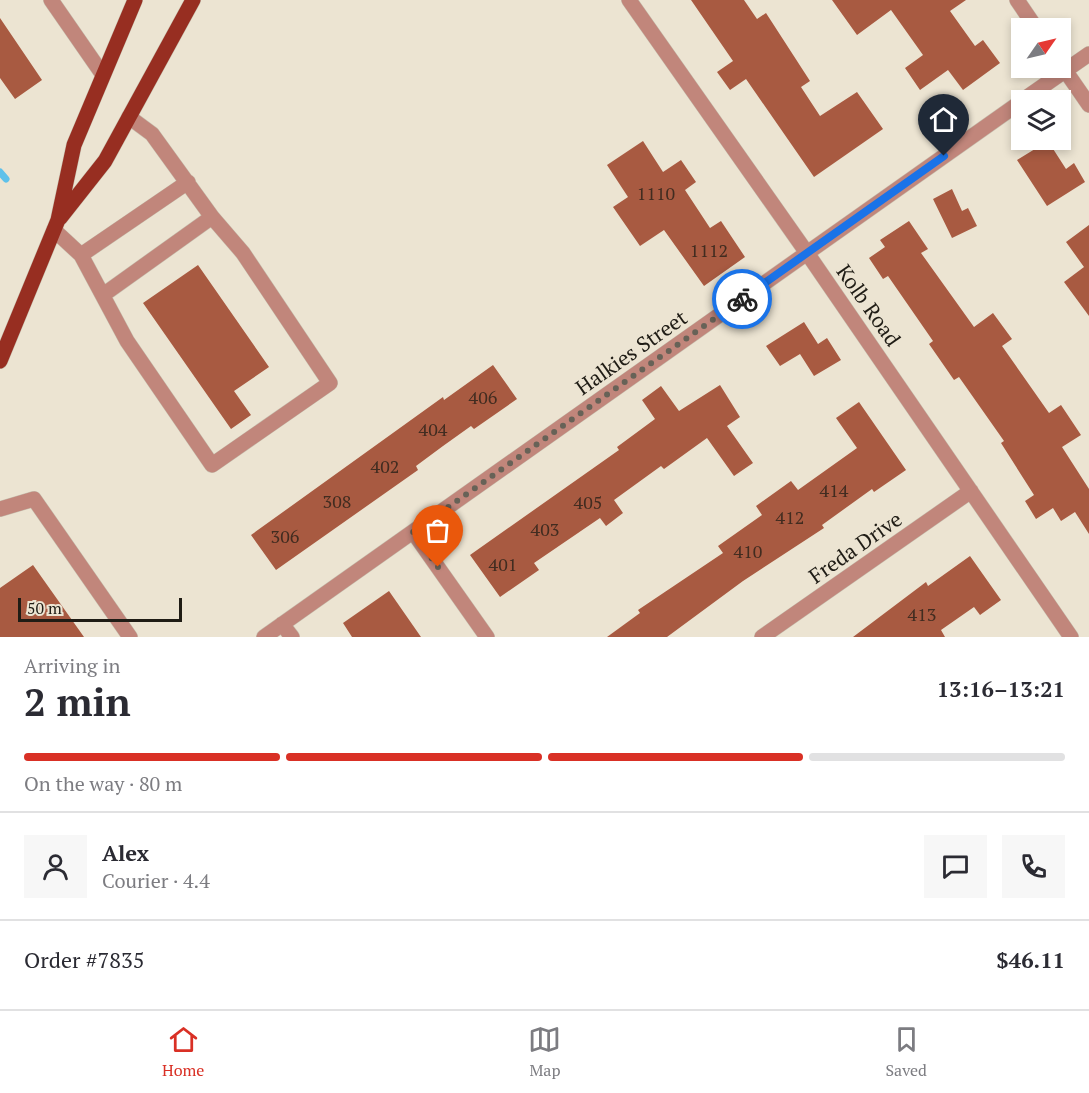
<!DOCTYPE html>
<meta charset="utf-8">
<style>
:root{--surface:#fff;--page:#f7f7f7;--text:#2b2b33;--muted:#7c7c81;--line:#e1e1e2;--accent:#d93025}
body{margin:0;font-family:"PT Serif",serif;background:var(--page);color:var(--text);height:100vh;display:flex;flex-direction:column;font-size:22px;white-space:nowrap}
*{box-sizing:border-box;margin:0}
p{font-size:20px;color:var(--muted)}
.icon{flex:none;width:33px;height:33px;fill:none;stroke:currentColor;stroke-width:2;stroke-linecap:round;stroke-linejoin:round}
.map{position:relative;height:637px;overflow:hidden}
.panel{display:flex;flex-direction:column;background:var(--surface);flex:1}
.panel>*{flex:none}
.needle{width:39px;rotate:56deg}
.fabs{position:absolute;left:1011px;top:18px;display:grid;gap:12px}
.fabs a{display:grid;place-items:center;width:60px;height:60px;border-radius:0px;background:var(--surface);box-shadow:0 3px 9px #0003;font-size:30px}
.scale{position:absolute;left:18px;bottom:15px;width:164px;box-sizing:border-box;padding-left:6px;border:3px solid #1f1c15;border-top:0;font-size:16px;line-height:21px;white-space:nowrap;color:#1f1c15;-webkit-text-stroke:4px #ece4d2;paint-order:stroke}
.pin{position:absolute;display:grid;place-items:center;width:51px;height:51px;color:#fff;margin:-62px -26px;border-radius:50% 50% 50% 0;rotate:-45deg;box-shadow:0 0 6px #0007}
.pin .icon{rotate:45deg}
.courier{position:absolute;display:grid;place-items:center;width:60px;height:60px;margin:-30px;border:4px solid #1a73e8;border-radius:50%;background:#fff;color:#222;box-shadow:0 2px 8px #0007}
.headline em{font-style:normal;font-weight:700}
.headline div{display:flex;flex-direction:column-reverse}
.headline{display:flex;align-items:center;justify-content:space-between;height:102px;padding:0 24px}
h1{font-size:39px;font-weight:700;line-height:45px}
.bar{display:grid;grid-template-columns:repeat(4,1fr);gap:9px 6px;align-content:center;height:72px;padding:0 24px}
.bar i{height:8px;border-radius:4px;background:var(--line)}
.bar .active{background:var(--accent)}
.bar p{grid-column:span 4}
.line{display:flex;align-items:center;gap:15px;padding:0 24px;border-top:2px solid var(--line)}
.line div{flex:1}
.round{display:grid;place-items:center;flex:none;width:63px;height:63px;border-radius:0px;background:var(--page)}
.menu{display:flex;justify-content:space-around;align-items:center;height:84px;border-top:2px solid var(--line);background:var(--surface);font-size:16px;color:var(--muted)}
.menu a{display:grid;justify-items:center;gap:3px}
.menu .active{color:var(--accent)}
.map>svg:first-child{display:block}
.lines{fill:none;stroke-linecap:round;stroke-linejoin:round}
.stream{stroke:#5fc1ea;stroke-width:7}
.building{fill:#a85a41}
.minor-casing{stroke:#c7c0b0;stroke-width:16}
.major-casing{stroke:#c7c0b0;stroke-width:16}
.minor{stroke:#c1867b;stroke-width:15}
.major{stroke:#972e21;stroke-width:15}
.done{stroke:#676257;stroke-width:6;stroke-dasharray:0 10.8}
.route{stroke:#1a73e8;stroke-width:8}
.labels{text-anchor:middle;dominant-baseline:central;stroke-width:4.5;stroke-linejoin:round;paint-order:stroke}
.number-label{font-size:18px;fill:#412c20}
.street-label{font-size:21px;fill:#1f1c15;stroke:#ece4d2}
</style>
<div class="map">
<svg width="1089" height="637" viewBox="0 0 1089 637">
<rect width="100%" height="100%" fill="#ece4d2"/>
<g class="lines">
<path class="stream" d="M0,172L6,179"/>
</g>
<path class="building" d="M691,0H744L757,19L766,13L810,81L801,87L820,116L857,92L883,129L814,177L746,79L730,90L717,72L733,61Z
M832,0H966L950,11L975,46L983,40L1000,63L963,90L948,70L920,90L905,68L923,55L891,10L857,35Z
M0,18L42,80L15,99L0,78Z
M643,141L663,172L681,160L696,182L685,190L710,228L721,221L745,257L704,286L664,230L640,246L613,207L628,197L607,165Z
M1048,141L1066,169L1074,163L1085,182L1047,206L1017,160Z
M952,189L962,211L968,208L977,226L952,238L933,199Z
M909,221L928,249L921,253L974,327L993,313L1012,339L1002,346L1049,413L1061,405L1081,435L1062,447L1089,489V534L1075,512L1061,521L1053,508L1036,519L1025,501L1034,495L1001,443L1004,441L959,377L954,380L929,344L933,341L888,276L883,279L869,258L885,247L880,240Z
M1089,225V316L1064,282L1084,267L1066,242Z
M198,265L269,367L234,391L251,415L231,429L143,303Z
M804,322L818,344L827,338L841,360L814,376L800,354L780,366L766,346Z
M493,365L517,399L474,429L471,426L443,446L416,466L418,470L276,570L251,535L443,397L444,400Z
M720,385L740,417L727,426L753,463L734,476L707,438L664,469L661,466L614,500L623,513L606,526L600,518L534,563L539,570L500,597L470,555L619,450L617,447L655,419L642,400L661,386L679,411Z
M859,402L906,470L874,492L872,489L822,525L824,528L743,581L667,637H607L640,613L638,610L723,553L718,546L762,515L756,506L791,481L798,490L857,448L836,418Z
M970,556L1001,600L980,615L974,607L941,630L945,637H853L926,582L928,586Z
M33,565L84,637H0V588Z
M389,591L421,637H352L343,623Z"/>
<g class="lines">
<defs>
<path id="minor" d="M51,0L103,75
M629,0L807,253L1071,637
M1017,0L1036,28
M1060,63L1089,105
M1023,100L1089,54
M54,230L81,255L127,341L212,465L330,383L243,253L212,217L152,134L129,117
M81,255L188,182
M103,295L212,217
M0,509L34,499L130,637
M413,532L487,637
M282,624L292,637
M264,637L1022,101
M762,637L971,491"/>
<path id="major" d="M60,218L105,161L193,0
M0,361L58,220L74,145L135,0"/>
</defs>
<use href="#minor" class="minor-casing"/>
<use href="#major" class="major-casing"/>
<use href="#minor" class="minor"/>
<use href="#major" class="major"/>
</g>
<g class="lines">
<path class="done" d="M438,567L413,532L742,299"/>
<path class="route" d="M742,299L944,156"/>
</g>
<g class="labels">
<g class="number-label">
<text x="656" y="193">1110</text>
<text x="709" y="250">1112</text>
<text x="483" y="397">406</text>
<text x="433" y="429">404</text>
<text x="385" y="466">402</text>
<text x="834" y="490">414</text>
<text x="337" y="501">308</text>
<text x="588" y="502">405</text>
<text x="790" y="517">412</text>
<text x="545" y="529">403</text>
<text x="285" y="536">306</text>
<text x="748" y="551">410</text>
<text x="503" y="564">401</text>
<text x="922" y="614">413</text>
</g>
<g class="street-label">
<text transform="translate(869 305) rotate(55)">Kolb Road</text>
<text transform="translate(631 352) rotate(-35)">Halkies Street</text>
<text transform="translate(855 547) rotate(-35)">Freda Drive</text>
</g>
</g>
</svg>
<div class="fabs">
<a><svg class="needle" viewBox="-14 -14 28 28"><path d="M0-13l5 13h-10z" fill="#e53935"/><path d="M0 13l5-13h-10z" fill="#7c7c81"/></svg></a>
<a><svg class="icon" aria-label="layers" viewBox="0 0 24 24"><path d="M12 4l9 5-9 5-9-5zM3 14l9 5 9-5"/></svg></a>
</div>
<div class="scale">50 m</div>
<div class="pin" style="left:438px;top:567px;background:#ea580c"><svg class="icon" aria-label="bag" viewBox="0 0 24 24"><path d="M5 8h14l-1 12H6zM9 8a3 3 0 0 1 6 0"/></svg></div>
<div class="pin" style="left:944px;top:156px;background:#1f2937"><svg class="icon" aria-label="home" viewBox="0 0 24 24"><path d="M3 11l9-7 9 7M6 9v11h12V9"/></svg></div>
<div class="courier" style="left:742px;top:299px"><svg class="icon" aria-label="bike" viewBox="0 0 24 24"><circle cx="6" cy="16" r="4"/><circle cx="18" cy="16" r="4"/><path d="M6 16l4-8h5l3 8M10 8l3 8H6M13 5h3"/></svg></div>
</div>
<section class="panel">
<div class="headline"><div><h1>2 min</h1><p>Arriving in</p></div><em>13:16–13:21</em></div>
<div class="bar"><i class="active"></i><i class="active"></i><i class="active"></i><i></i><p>On the way · 80 m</p></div>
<div class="line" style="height:108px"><a class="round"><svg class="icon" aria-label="person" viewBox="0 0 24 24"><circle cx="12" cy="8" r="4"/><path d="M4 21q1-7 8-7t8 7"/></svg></a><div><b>Alex</b><p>Courier · 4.4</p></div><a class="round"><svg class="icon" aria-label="chat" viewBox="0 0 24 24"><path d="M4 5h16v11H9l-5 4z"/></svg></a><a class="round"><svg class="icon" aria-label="phone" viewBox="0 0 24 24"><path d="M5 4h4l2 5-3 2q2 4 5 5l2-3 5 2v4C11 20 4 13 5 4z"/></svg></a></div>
<div class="line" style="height:78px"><div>Order #7835</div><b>$46.11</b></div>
</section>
<nav class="menu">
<a class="active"><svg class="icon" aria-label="home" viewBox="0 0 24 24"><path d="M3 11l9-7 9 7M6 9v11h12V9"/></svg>Home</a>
<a><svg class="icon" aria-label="map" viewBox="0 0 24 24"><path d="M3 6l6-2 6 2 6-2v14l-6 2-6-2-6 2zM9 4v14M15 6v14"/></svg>Map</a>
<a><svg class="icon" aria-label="saved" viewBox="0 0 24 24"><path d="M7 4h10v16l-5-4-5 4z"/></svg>Saved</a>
</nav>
